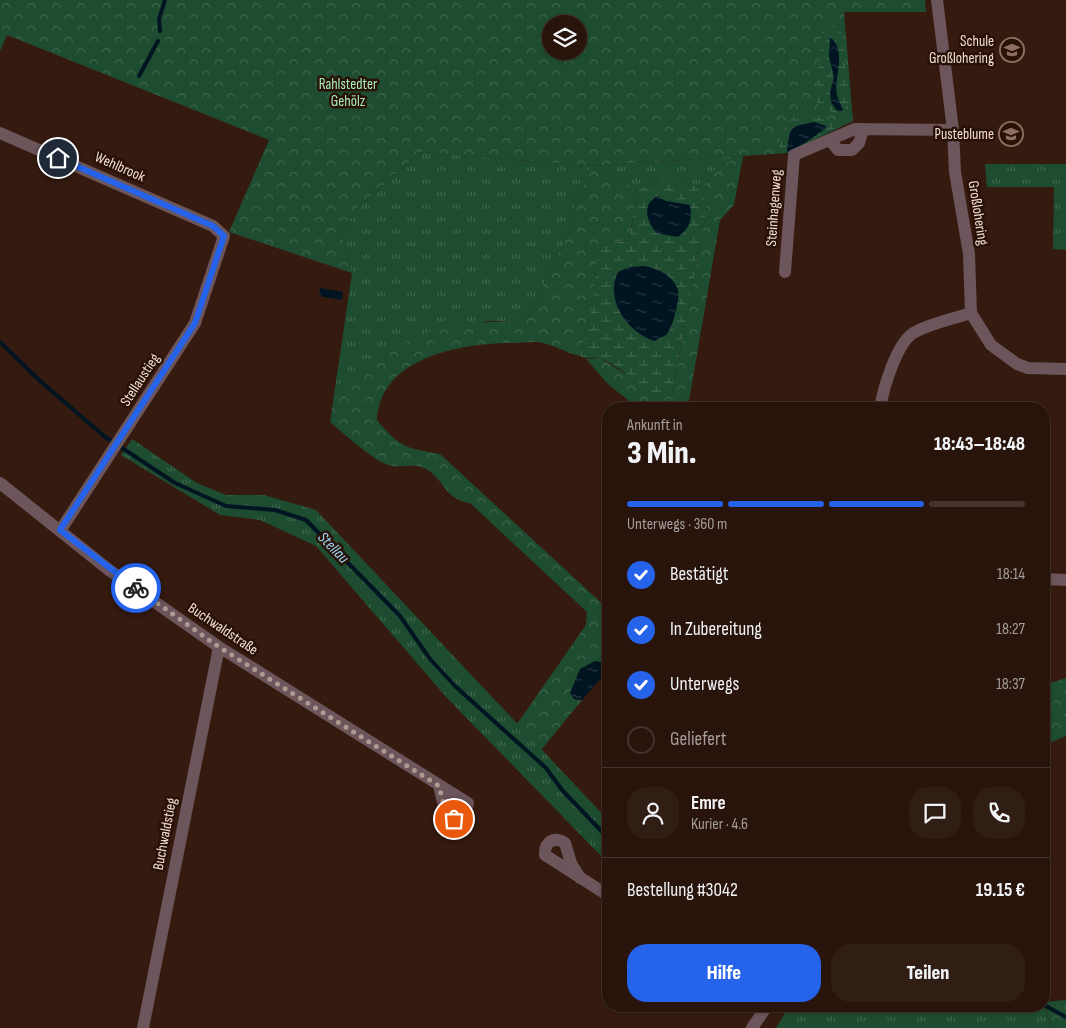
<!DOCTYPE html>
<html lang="de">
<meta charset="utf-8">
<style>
:root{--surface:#28140b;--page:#301d14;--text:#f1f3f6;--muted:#a59e9d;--line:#44332c;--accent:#2563eb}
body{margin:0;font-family:"Sofia Sans Condensed",sans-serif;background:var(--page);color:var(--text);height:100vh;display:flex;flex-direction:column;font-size:19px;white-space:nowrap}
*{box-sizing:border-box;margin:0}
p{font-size:16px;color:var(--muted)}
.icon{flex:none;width:28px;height:28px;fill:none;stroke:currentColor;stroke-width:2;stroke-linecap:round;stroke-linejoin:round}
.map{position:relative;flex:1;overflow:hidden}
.side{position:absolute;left:602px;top:402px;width:448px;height:610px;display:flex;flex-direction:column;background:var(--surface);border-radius:20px;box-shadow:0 1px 4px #0004,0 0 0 1px var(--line)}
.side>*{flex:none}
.fabs{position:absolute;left:542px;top:15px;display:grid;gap:10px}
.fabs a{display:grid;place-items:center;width:45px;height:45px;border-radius:50%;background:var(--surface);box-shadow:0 1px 4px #0004,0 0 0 1px var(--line);font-size:25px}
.pin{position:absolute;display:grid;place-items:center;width:42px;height:42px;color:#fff;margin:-21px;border:2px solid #fff;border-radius:50%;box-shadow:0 1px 5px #0007}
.courier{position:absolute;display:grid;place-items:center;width:50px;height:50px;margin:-25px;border:4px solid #2563eb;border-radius:50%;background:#fff;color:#222;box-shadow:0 1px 6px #0007}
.head em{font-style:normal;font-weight:800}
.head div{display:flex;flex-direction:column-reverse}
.head{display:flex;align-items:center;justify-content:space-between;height:85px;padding:0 25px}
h1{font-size:32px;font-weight:800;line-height:38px}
.bar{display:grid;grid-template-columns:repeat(4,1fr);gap:8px 5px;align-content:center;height:60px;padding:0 25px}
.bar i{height:6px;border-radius:4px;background:var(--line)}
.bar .on{background:var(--accent)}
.bar p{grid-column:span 4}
.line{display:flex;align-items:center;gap:12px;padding:0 25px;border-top:1px solid var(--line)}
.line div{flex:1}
.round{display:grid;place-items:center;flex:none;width:52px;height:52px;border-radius:20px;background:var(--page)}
ol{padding:0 25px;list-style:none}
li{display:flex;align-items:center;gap:15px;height:55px}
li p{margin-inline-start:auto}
li .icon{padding:5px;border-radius:50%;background:var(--accent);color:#fff;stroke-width:4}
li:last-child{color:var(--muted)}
li i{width:28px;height:28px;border:2px solid var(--line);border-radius:50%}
.action{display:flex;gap:10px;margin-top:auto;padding:10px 25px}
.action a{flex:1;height:58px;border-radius:20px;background:var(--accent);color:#fff;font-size:20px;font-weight:800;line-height:58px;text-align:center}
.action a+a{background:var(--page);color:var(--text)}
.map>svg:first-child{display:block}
.grass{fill:url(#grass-tufts)}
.forest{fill:url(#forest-crowns);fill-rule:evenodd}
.wetland{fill:url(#wetland-marsh)}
.water{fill:url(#water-ripples)}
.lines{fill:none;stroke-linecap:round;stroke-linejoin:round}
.stream{stroke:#001521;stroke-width:4}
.minor{stroke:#6c555b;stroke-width:12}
.done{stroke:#af9a91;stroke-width:5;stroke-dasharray:0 9}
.route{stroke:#2563eb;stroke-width:6}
.labels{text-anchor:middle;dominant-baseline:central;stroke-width:5;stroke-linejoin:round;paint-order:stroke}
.poi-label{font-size:15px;fill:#f1dfd7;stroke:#2a1106;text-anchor:end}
.park-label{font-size:15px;fill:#a5efbd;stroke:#2a1106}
.street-label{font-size:15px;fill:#f1dfd7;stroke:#2a1106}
.water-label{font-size:16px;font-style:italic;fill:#9adafc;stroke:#2a1106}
</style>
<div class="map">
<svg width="1066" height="1028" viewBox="0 0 1066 1028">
<defs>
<pattern id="grass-tufts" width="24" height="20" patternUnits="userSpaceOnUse" patternTransform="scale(1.25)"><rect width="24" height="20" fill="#1e4c30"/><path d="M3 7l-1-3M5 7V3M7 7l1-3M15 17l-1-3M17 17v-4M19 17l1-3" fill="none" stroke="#3f654d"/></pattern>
<pattern id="forest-crowns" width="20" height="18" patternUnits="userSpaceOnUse" patternTransform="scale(1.25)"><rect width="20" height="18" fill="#1e4c30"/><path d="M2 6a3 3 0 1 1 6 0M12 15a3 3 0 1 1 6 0" fill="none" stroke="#3f654d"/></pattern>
<pattern id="wetland-marsh" width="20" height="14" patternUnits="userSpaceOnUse" patternTransform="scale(1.25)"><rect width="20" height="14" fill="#1e4c30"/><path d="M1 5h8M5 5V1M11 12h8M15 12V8" fill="none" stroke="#3f654d"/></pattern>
<pattern id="water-ripples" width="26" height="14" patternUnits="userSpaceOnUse" patternTransform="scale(1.25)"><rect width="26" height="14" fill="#001521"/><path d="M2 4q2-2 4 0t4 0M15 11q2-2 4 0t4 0" fill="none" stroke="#263740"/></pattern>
</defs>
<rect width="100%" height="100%" fill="#351a0f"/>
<path class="grass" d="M421,152L590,166L743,156L717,167L702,188L670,179L638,189L590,166L586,183L576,194L572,225L526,321H487L405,342L334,395L352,273L342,234L357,208Z
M985,164H1066V250L1053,249L1054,187H987Z
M132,439L197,483L226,495H264L316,510L609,821V864L447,698L316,546L260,520L220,515L121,455Z
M1044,1005L1051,1028H776L789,1006Z"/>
<path class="forest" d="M0,0H925L926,12H844L853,121L788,153L743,156L734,205L720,220L689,401L690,409H639L608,384L586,359L600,358L626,374L672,394L707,208L702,188L717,167L742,156L590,166L638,189L629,240L598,246L593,304L580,356C567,353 556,346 543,343C534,341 522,343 513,343C462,343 380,357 377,420C400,448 406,448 440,454L609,610V667L602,662L580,669L571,693L574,699L582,700L541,750L517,724L586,625L587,612L470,503C445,500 444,479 426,469C415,462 401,469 389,465C375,462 342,432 330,422L334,395C356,377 379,355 405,342C441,323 486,321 526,321L572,225L576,194L586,183L589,166L421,152L357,208L342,234L352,273L229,232L269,140L7,35L0,51ZM551,24H579V51H551Z
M1066,678V736L1044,745V685Z
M1066,1000V1028H1051L1044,1002Z"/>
<path class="wetland" d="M829,24L842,33L849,102L843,110L837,95L839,53L830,66C835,82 827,95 836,110L841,111L837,114L818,106L816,95L822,32Z
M803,113L814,114L840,125L805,143L825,128L793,127L790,130L788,152H778C781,132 782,119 803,113Z
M670,179L702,188L707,208L672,394L654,397C638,384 621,367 602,359C595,356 588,360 580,356L593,304L598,246L629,240L638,189Z"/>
<path class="water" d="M830,37C848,51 833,77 837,95C838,100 841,105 843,110L841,111L836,110L831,102L830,92L834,77L829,57Z
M814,122L826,126V128L805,143L788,152L787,150C791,124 789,128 814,122Z
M657,196L666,201L690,205C693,221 689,228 678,237L656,233C647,220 641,206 657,196Z
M644,266C657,268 674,276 678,290C680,299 673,328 666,335C663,337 658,339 655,341C628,333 604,300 618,272L629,267Z
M320,288L343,292L342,300L319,296Z
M595,661L602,662L609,669L582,700L574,699L570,693L580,669Z"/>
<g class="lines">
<path class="stream" d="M160,31L159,19L165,0
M139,76L158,41
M0,342L40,381L104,436L175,483L226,506L275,510L306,520L400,616L430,659L455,686L546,768L562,790L609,839
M1044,1005L1066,1017"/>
<path class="minor" d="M937,0L953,130L955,172L969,254L971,313L991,345L1017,364L1028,368L1066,369
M0,133L213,226L224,236L195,323L60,531
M830,140L838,150H852L859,143L863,129
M785,272L794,155L855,129L953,130
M880,409C883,389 897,341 915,332C932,323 953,319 971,313
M0,483L109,570L219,647L468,803L465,815L454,819L446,814L439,786
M1044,579L1066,580
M580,878L571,863L565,843C554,836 544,842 545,855L609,896
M143,1028L219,647
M752,1028L767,1006"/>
</g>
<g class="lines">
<path class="done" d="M136,588L219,647L439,786L445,810L454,819"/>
<path class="route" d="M58,158L213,226L224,236L195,323L60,530L136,588"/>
</g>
<defs>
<symbol id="school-ring" viewBox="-11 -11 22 22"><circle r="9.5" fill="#2a1106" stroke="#8d6e63" stroke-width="1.5"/><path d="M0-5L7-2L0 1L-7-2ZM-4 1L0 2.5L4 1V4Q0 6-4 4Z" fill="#8d6e63"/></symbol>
</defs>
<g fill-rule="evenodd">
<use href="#school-ring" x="998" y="36" width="28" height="28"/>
<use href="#school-ring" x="997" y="120" width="28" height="28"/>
</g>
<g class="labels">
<g class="poi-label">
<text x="994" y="41">Schule<tspan x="994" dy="17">Großlohering</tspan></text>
<text x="994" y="134">Pusteblume</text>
</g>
<g class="park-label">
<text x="348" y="84">Rahlstedter<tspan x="348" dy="17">Gehölz</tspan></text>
</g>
<g class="street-label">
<text transform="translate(120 167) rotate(24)">Wehlbrook</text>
<text transform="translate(774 208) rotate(-86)">Steinhagenweg</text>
<text transform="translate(978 213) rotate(81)">Großlohering</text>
<text transform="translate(140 380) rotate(-57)">Stellaustieg</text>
<text transform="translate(223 629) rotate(34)">Buchwaldstraße</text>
<text transform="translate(165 834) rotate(-79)">Buchwaldstieg</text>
</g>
<g class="water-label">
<text transform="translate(333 548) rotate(46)">Stellau</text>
</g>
</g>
</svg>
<div class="fabs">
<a><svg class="icon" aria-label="layers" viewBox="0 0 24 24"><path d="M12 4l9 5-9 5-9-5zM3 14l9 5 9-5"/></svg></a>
</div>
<div class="pin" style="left:454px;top:819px;background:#ea580c"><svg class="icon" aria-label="bag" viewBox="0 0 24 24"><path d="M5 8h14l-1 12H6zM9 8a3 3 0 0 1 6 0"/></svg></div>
<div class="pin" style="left:58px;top:158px;background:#1f2937"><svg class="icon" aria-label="home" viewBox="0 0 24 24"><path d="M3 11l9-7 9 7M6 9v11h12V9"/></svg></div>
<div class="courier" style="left:136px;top:588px"><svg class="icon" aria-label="bike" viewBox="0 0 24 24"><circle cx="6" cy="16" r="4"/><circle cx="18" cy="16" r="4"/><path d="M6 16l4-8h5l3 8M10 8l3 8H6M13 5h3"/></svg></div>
<section class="side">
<div class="head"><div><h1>3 Min.</h1><p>Ankunft in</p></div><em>18:43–18:48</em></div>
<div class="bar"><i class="on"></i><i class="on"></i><i class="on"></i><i></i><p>Unterwegs · 360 m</p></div>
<ol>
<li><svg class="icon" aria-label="check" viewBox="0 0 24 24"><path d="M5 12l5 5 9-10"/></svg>Bestätigt<p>18:14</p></li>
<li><svg class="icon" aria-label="check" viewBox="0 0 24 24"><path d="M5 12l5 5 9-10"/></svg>In Zubereitung<p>18:27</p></li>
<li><svg class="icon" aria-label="check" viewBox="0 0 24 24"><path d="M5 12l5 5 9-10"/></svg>Unterwegs<p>18:37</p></li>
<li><i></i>Geliefert</li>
</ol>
<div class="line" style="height:90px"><a class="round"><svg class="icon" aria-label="person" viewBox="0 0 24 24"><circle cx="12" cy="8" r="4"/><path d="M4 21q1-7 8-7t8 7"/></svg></a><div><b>Emre</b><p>Kurier · 4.6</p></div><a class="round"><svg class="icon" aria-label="chat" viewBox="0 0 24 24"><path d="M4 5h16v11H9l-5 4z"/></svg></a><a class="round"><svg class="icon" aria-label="phone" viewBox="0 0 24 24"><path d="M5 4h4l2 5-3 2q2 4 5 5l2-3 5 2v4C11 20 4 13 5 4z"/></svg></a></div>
<div class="line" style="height:65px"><div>Bestellung #3042</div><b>19.15 €</b></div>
<div class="action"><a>Hilfe</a><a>Teilen</a></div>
</section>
</div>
